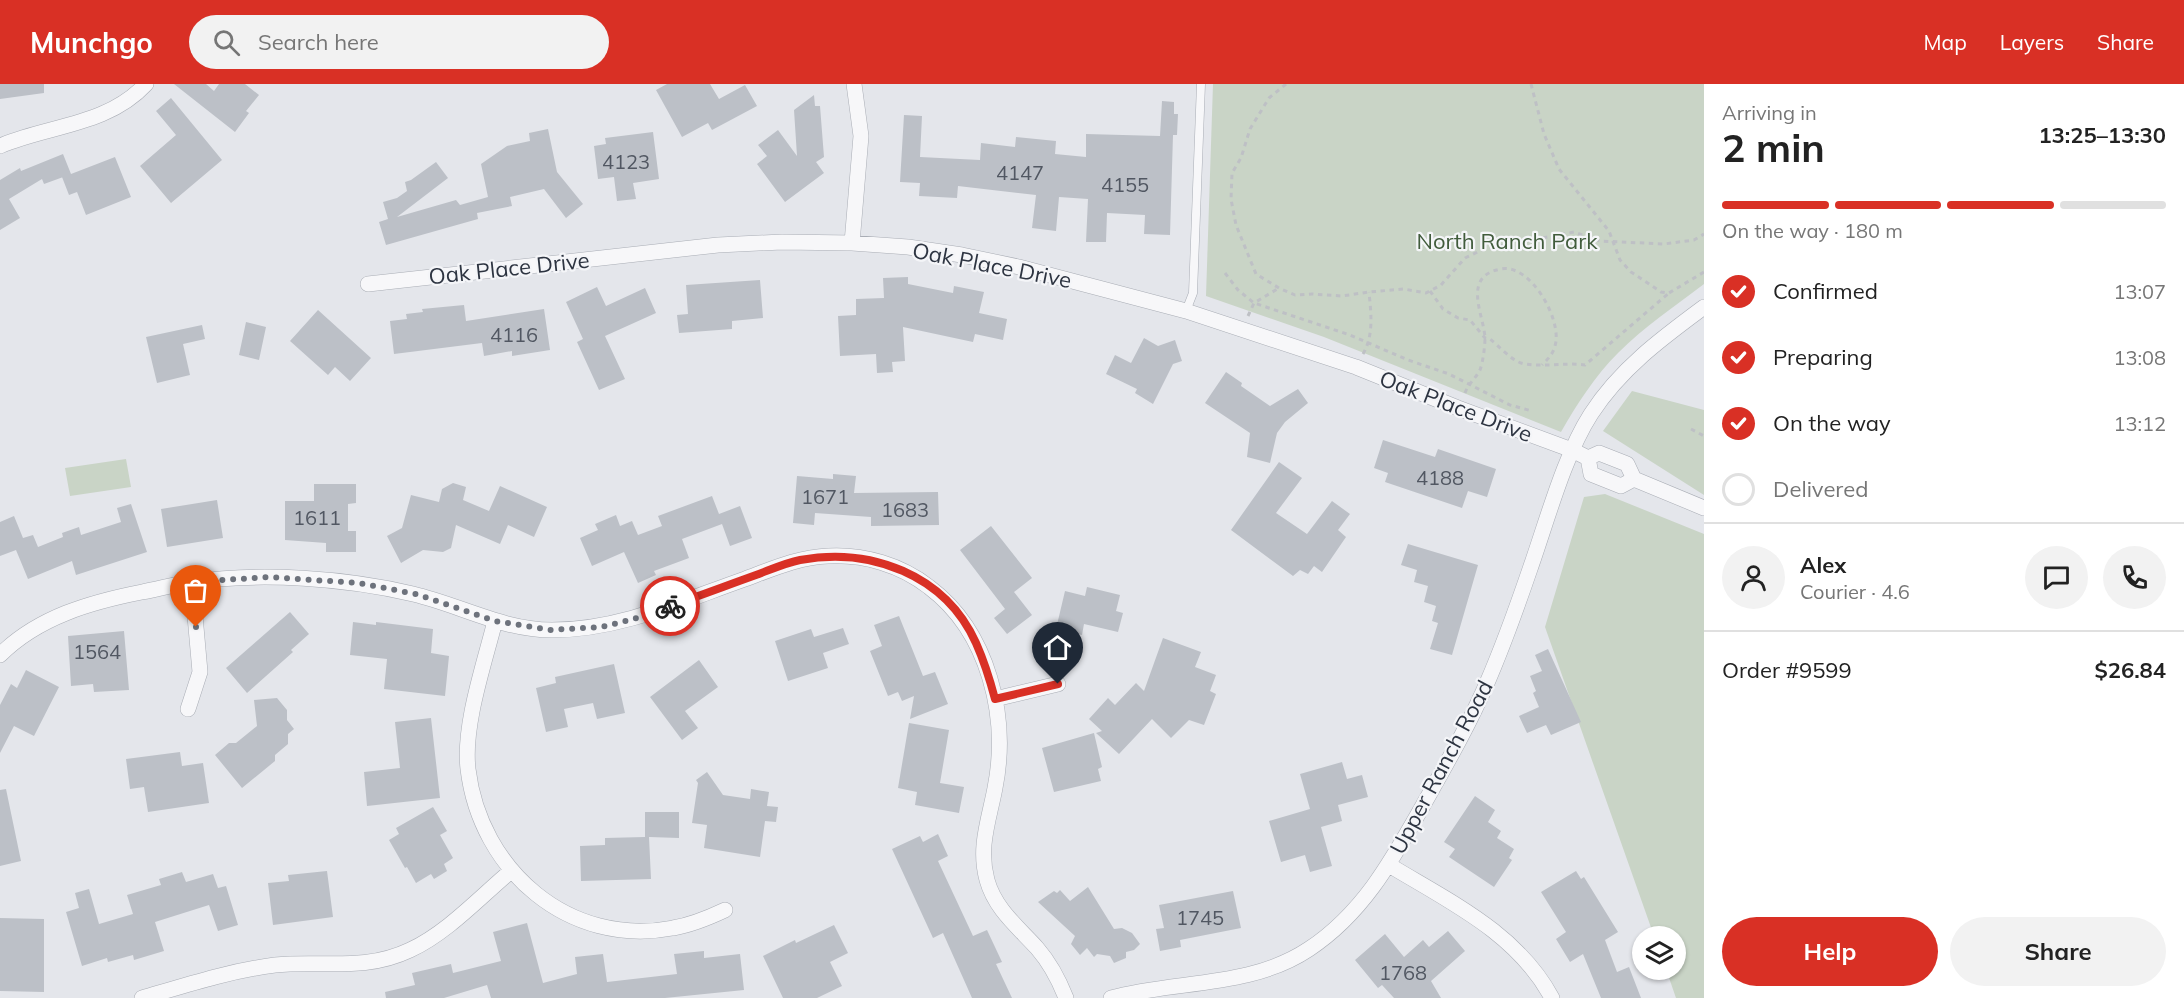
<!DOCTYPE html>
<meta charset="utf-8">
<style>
:root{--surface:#fff;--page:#f2f2f2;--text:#222;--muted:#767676;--line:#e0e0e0;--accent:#d93025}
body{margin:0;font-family:Mulish,sans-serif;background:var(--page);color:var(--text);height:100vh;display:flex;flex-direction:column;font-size:22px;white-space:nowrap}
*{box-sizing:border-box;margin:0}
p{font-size:20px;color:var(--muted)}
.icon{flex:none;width:33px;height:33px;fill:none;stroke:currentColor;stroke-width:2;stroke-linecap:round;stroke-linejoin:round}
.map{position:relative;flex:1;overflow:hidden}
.details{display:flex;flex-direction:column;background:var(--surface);width:480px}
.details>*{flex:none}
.fabs{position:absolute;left:1632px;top:842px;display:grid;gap:12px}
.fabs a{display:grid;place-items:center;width:54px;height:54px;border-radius:50%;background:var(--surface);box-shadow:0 2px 4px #0004;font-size:30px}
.pin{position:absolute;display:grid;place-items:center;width:51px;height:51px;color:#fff;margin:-62px -26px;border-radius:50% 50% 50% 0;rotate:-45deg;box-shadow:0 0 6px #0007}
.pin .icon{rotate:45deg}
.courier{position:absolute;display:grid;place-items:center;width:60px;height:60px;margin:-30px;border:4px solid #d93025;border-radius:50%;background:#fff;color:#222;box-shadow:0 2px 8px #0007}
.overview em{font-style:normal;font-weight:700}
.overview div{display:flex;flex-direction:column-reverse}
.overview{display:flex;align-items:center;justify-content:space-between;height:102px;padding:0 18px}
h1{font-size:39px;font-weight:700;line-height:45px}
.bar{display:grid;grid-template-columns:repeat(4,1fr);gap:9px 6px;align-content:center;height:72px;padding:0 18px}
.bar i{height:8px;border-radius:4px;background:var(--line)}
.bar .current{background:var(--accent)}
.bar p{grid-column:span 4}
.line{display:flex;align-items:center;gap:15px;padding:0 18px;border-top:2px solid var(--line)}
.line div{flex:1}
.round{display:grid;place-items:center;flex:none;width:63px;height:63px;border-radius:32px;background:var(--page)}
ol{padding:0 18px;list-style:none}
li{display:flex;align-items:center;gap:18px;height:66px}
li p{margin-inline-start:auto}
li .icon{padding:6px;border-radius:50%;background:var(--accent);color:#fff;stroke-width:4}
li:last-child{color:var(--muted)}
li i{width:33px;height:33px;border:3px solid var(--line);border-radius:50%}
.button{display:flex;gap:12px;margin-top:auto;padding:12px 18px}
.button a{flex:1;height:69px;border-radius:36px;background:var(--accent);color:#fff;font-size:24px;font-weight:700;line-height:69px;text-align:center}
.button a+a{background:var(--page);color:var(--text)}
header{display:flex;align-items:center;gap:36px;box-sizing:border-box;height:84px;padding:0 30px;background:var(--accent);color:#fff}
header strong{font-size:28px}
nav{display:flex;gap:33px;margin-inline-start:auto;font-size:21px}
.search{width:420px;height:54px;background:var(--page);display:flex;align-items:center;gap:15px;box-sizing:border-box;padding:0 21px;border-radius:33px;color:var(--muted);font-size:22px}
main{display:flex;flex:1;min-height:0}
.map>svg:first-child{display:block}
.green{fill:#c9d4c6}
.building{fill:#bcc0c7}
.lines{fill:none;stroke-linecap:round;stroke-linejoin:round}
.lane-casing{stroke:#a9adb5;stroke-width:9}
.street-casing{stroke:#a9adb5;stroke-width:16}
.path{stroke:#bec0c5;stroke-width:3;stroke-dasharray:4.5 4.5;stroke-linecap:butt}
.lane{stroke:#f7f7f9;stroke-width:8}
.street{stroke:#f7f7f9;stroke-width:15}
.done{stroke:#6d727c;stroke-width:6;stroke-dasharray:0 10.8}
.route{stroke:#d93025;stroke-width:8}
.labels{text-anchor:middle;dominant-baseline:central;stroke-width:4.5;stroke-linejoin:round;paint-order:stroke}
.number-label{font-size:20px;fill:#515762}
.park-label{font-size:22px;fill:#415c3c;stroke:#f4f5f8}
.street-label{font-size:22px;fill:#2d3441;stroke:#f4f5f8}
</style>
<header>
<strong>Munchgo</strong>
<div class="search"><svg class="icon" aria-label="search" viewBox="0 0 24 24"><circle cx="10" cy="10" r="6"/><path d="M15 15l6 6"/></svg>Search here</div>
<nav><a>Map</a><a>Layers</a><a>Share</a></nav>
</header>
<main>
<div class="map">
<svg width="1704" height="914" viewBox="0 0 1704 914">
<rect width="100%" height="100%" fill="#e4e6eb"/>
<path class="green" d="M1213,0H1704V200C1675,222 1644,243 1618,269C1595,292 1577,320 1561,348L1324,253L1206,212Z
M1632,307L1704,326V411L1603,347Z
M126,375L131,403L70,412L65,384Z
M1605,410L1704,450V914H1676L1666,885H1676V852H1654L1545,543L1584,413Z"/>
<path class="building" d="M0,0H44V9L0,15Z
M174,0H206L214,7L219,0H245L259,11L246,27L249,29L235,48Z
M667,0H710L719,15L745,1L757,22L712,46L708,39L682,53L656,6Z
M814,11L815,22H820L824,73L816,78L824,89L785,118L757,80L767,72L758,61L778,46L797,72L794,26Z
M171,14L222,76L171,119L140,82L176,51L156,27Z
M1162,17L1174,18V30H1178L1177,51H1173L1170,151L1144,150L1145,131L1107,129L1106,158H1086L1088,115L1059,113L1056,147L1032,144L1036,111L958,102L957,114L919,112L920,99L900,98L904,31L922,32L920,73L980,76L981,59L1015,63L1016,53L1056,57L1055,70L1086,73V50L1160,52Z
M548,45L557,88L583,120L566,134L544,105L510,113L512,122L477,129L478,135L386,161L379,138L388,135L383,118L397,114L407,107L405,98L411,96L436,78L448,94L397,133L456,116L460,121L488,113L481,80L507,62L530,57L529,49Z
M653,48L659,95L633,99L636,115L617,117L614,93L598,95L594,62L606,60L605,54Z
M63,70L71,90L115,73L131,113L86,131L77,108L69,111L62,93L66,92L44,100L42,95L9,115L20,134L0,146V96L20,84L21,87Z
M908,193V200L953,209L954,202L984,208L979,229L1007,235L1003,256L975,250L973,258L903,243L905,277L892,278L893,288L877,289L876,270L840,272L838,232L856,231V215L884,214L883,194Z
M760,196L763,234L732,237V245L679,249L677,231L688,230L686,201Z
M597,203L606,222L645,204L656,229L605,252L625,295L599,306L577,258L583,255L566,218Z
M464,221L466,237L544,225L550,266L512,272V267L484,272L482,259L394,270L390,237L407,235L406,230L423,228L422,225Z
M318,226L371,274L350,297L335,283L328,291L290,257Z
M246,238L266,243L259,276L239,271Z
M202,241L205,255L183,260L190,291L157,299L146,253Z
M1144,254L1158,262L1175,256L1182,277L1173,280L1153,320L1135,309L1137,305L1106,290L1115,271L1131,279Z
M1226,288L1242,299L1241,302L1270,322L1298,305L1308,319L1285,338L1277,349L1270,379L1247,373L1250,349L1205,319Z
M1383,356L1435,373L1438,365L1496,385L1487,413L1468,407L1462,424L1385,398L1388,389L1374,384Z
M1279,378L1302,394L1276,429L1307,450L1332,417L1350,430L1338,446L1346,453L1322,488L1314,482L1308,490L1300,486L1293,492L1231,446Z
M833,390L856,392L854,409L938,408L939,441L871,442V433L815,429L814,441L793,439L797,392L833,395Z
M453,399L466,403L463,416L489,427L500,402L547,423L534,453L508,441L500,460L456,441L451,464L443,468L423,466L401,479L387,452L402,444L411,411L439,418L442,405Z
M314,400H356V419L348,420V447H356V468H326V459L285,456V417H314Z
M712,412L719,430L740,422L752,454L730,462L722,440L682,455L689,474L654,487L656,491L638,499L624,468L592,482L580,454L598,446L595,440L616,431L620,442L632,437L638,451L662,442L658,432Z
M217,416L223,454L167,463L161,425Z
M131,420L147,468L76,491L72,477L28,495L16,466L0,472V438L14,432L23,454L33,451L38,463L63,453L62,449L79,443L81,451L121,438L117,424Z
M991,442L1032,494L1014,508L1032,531L1007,550L994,534L1005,525L960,466Z
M1408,460L1478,481L1452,571L1430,565L1438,539L1432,537L1436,522L1424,518L1428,502L1414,498L1417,486L1401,481Z
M1087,503L1120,511L1116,527L1123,529L1118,548L1084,540L1082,551L1056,545L1065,507L1085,512Z
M290,528L309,550L291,566L293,568L247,609L226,584Z
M899,532L923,592L935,588L948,620L910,635L914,612L902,617L898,608L888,612L870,567L882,562L874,541Z
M353,538L376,541V538L433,545L431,569L449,572L445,612L384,605L387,575L350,571Z
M843,544L849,560L823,569L828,584L788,597L775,557L811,545L814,553Z
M124,547L129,606L94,608L93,600L71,602L68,552Z
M1163,554L1201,568L1195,583L1216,591L1210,607L1216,610L1204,641L1189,636L1171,654L1152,635L1119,670L1096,649L1102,647L1089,635L1108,614L1115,621L1136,599L1144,607Z
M1548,565L1581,638L1551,651L1546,641L1527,649L1519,632L1539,623L1533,609L1536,607L1530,592L1542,587L1535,571Z
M699,576L718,603L685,627L698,644L682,656L650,613Z
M614,580L625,629L597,635L593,619L564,625L568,643L546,648L536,604L556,599L555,593Z
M26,586L59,603L34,652L14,642L0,669V621L11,600L17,604Z
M277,614L287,626V636L294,645L288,650V660L275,671V677L242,704L215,671L229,659H236L257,642L254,616Z
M431,634L440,714L367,722L364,688L400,684L395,638Z
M909,639L949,646L940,699L964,703L959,729L915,721L917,708L898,704Z
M1094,649L1102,683L1098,685L1101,697L1054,708L1042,664Z
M180,668L182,682L203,679L209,719L148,728L144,703L130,705L126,675Z
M1342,678L1347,695L1362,691L1368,713L1338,721L1342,737L1321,743L1332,782L1310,788L1305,771L1281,778L1269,737L1310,725L1300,690Z
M707,688L723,711L750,715L751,705L769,708L767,722L778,723L776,738L765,737L760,773L704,764L707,741L692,739L698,699L696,696Z
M6,705L21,777L0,782V706Z
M1475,712L1495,726L1488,738L1501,747L1497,754L1514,765L1509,774L1512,776L1494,803L1449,773L1455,765L1444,758Z
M433,723L447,747L440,751L453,774L444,780L447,787L434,795L431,790L416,799L407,783L405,784L389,756L399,750L396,744Z
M645,728H679V754L649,753L651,795L581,797L580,762L605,761V754L645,753Z
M938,750L948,772L938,777L973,852L987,846L1002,878L996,880L1012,914H972L943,849L933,854L892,765L920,752L923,758Z
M327,787L333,833L273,841L268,799L289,797L288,791Z
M1576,787L1581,795L1584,793L1618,848L1605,856L1617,888L1629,883L1641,914H1601L1583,870L1570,878L1556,855L1566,848L1541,808Z
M182,788L186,798L213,790L218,804L226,802L238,841L218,847L209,821L155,838L164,867L134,876L133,871L108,878L107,874L82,882L66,828L79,824L75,809L89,805L99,840L133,830L127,811L161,801L159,795Z
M1088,803L1114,845L1122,844L1132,849L1140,860L1134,866L1126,868V874L1114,879L1110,872L1097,870L1094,873L1087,864L1080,871L1071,860L1075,852L1038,818L1054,807L1057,809L1060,806L1070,817Z
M1233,807L1241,844L1180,856L1181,863L1160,867L1156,845L1164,844L1159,821Z
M0,834L44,835V908L0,907Z
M527,839L543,899L577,890L575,873L603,870L607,898L677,890L674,870L704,867V874L740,870L744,906L665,914H491L487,901L444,914H386L385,908L415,901L412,889L451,880L453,889L501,877L493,848Z
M834,841L848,869L830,878L842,902L817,914H783L763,872L795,856L796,859Z
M1448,847L1465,867L1431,897L1441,914H1394L1382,901L1378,904L1355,876L1385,850L1404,873L1423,856L1429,863Z"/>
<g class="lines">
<defs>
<path id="lane" d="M1186,227L1193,209L1201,0"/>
<path id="street" d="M0,62C49,41 107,42 146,0
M852,159L861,52L854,0
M368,200L718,161L782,158L852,159L908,163L962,171L1019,183L1186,227L1356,283L1458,324L1572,366L1588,374L1591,390L1621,402L1634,395
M1588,374L1599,369L1627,380L1634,395L1704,424
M495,537C484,581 463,641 468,685C480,786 569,864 673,844C691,841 708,834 725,826
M0,571C38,533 91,518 142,508C159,505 175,500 192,498C261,488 346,494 413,510C460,521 503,546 552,546C620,546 682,517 745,495C772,485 799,473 828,472C864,470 901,481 929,503C989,548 1009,633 995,704C989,736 978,763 987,796C995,825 1018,843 1037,864C1050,879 1059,896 1066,914
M995,615L1058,600
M188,625L200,588L192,498
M1389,781C1450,818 1517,849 1552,914
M142,914C186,901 229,887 275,881C322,876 364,888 410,866C447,849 480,813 511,787
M1111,914C1176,896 1251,904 1309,865C1362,830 1391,778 1421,725C1444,684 1468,643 1487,599C1503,562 1517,523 1530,485C1547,437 1564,372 1591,330C1620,285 1662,254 1704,223"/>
</defs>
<use href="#lane" class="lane-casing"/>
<use href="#street" class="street-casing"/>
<path class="path" d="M1286,0L1269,14L1250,45L1241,74L1232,89L1231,115L1236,141L1256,190L1279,204L1295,211L1312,210L1342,212L1369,208L1404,205L1426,209L1441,201L1465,174L1484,165L1574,148L1600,157L1664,160L1694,156L1704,150
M1531,0L1544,50L1559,85L1609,147L1620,176L1631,188L1661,208L1669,209L1704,188
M1225,189L1238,206L1254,219L1350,251L1408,276L1449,290L1510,321L1532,327
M1430,207L1443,225L1458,234L1470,236L1485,254L1490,255C1499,262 1511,276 1521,279C1541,284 1564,278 1585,281L1669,209
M1248,232L1254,219L1279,204
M1363,270C1374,251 1371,229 1369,208
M1465,309C1468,300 1476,294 1480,286C1483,278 1485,262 1485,254C1484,231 1461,192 1501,185C1530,179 1563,236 1555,262C1553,270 1548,275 1542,281
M1691,345L1704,352"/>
<use href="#lane" class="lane"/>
<use href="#street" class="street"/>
</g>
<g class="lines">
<path class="done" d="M196,543L192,498L269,493L358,499L416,510L495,537L550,546L601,543L634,535L670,522"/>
<path class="route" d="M670,522C699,512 728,501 756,491C770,486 785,479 800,476C870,463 945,490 976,559C984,577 990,596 995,615L1058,600"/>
</g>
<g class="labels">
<g class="number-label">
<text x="626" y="77">4123</text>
<text x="1020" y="88">4147</text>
<text x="1125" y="100">4155</text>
<text x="514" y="250">4116</text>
<text x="1440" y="393">4188</text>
<text x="825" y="412">1671</text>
<text x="905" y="425">1683</text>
<text x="317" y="433">1611</text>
<text x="97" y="567">1564</text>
<text x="1200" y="833">1745</text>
<text x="1403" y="888">1768</text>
</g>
<g class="park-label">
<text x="1507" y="157">North Ranch Park</text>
</g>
<g class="street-label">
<text transform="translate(992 181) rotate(11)">Oak Place Drive</text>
<text transform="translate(509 184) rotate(-6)">Oak Place Drive</text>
<text transform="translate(1456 322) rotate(21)">Oak Place Drive</text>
<text transform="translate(1441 683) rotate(-62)">Upper Ranch Road</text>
</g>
</g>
</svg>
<div class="fabs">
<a><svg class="icon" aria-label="layers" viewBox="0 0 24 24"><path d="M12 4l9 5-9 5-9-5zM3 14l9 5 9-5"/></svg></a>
</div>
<div class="pin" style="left:196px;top:543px;background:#ea580c"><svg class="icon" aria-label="bag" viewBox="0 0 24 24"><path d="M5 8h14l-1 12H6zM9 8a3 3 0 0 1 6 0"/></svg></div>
<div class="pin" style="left:1058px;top:600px;background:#1f2937"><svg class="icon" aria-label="home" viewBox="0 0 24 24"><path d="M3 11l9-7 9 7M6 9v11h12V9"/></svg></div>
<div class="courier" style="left:670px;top:522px"><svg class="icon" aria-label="bike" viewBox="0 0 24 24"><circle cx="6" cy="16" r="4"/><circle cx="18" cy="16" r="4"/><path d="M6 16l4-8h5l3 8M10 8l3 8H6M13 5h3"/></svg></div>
</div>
<section class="details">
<div class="overview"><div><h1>2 min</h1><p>Arriving in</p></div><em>13:25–13:30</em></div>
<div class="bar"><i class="current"></i><i class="current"></i><i class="current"></i><i></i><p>On the way · 180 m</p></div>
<ol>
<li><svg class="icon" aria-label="check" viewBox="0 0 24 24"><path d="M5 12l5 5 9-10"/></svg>Confirmed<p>13:07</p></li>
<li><svg class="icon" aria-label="check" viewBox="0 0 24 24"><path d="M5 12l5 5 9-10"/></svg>Preparing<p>13:08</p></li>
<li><svg class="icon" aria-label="check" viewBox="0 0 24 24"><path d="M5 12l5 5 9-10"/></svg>On the way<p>13:12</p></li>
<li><i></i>Delivered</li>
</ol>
<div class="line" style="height:108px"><a class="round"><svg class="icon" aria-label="person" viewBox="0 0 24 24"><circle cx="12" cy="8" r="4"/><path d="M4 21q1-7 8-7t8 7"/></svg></a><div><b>Alex</b><p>Courier · 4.6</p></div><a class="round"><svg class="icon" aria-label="chat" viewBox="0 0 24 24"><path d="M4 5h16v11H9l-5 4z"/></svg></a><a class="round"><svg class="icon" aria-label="phone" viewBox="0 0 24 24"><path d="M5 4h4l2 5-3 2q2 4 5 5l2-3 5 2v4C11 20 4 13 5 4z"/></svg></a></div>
<div class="line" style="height:78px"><div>Order #9599</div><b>$26.84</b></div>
<div class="button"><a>Help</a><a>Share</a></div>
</section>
</main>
